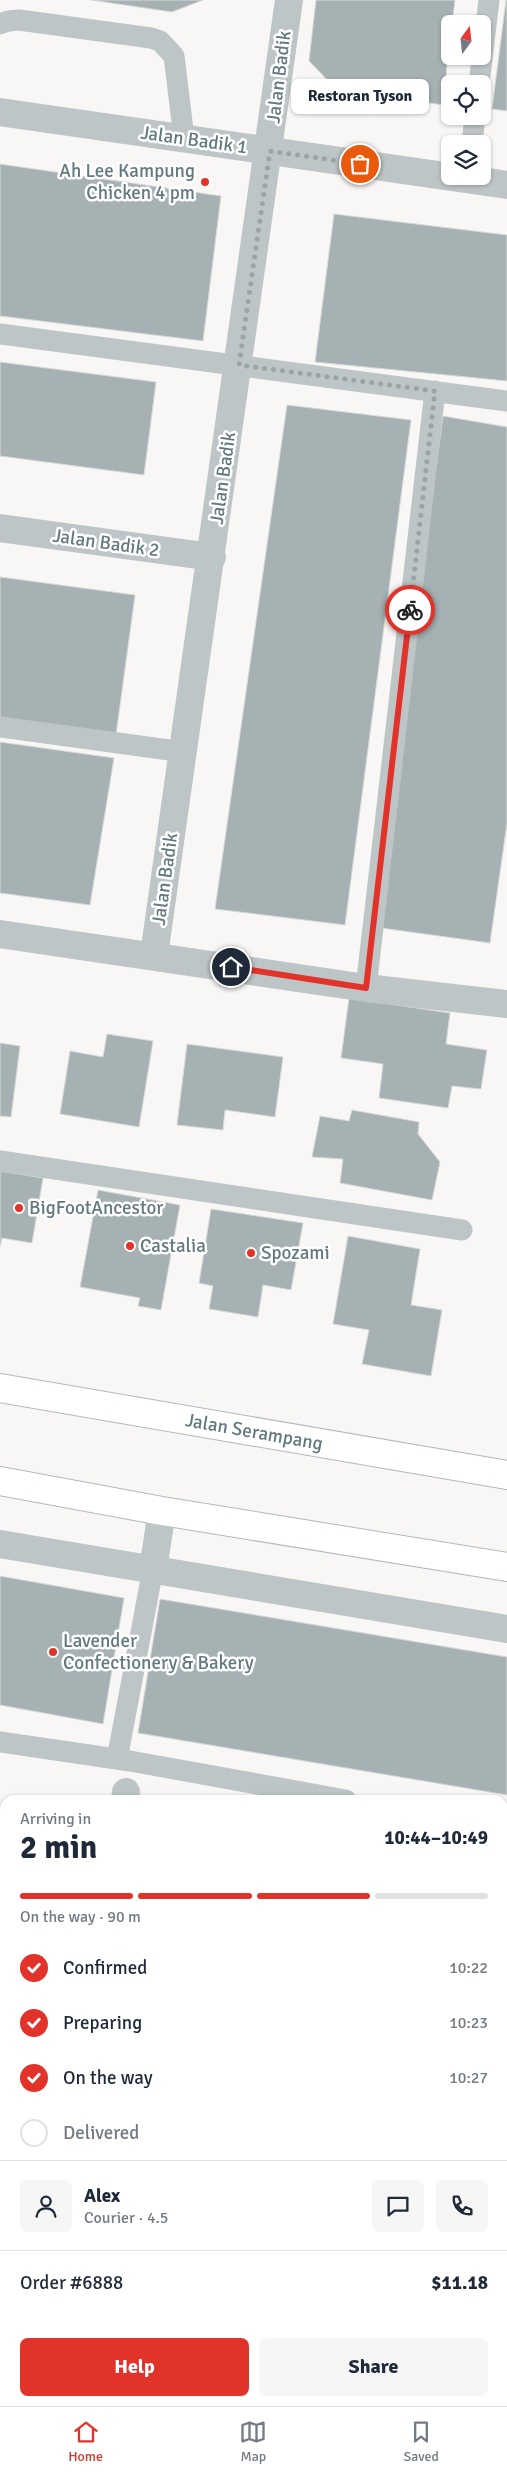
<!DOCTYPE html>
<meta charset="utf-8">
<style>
:root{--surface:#fff;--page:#f6f6f7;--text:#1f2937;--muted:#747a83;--line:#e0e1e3;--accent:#e2332b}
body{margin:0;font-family:Signika,sans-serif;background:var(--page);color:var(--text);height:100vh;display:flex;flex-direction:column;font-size:19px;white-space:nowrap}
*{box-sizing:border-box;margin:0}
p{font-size:16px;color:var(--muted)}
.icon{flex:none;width:28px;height:28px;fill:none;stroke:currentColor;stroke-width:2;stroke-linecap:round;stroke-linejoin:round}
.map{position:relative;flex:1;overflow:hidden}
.drawer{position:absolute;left:0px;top:1795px;width:508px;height:611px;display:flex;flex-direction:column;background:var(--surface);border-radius:15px 15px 0 0;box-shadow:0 1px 4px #0004}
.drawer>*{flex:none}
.needle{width:32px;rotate:15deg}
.fabs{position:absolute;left:441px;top:15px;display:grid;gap:10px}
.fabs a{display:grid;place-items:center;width:50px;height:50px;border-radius:8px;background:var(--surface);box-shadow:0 1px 4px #0004;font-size:25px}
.pin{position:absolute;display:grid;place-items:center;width:42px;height:42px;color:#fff;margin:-21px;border:2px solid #fff;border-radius:50%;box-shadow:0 1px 5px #0007}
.courier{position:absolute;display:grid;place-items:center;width:50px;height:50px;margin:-25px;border:4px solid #e2332b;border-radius:50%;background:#fff;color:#222;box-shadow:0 1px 6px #0007}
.bubble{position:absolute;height:35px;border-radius:8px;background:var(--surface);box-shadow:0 1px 4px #0004;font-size:16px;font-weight:700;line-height:35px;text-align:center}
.head em{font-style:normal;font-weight:700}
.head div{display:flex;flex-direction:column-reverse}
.head{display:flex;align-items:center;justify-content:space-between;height:85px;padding:0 20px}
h1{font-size:32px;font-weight:700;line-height:38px}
.bar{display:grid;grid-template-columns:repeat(4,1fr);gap:8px 5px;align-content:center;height:60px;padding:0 20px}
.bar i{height:6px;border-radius:4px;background:var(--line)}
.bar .selected{background:var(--accent)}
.bar p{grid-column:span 4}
.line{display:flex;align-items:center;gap:12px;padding:0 20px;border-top:1px solid var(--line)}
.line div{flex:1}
.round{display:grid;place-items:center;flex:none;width:52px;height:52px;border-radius:8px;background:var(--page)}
ol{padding:0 20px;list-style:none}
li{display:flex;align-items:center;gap:15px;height:55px}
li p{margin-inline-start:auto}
li .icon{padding:5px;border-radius:50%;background:var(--accent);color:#fff;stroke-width:4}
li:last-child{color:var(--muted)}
li i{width:28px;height:28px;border:2px solid var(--line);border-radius:50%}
.action{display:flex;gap:10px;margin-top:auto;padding:10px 20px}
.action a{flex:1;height:58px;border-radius:8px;background:var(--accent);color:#fff;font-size:20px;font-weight:700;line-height:58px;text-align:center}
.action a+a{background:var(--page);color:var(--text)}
.menu{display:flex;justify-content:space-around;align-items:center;height:70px;border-top:1px solid var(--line);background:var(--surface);font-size:14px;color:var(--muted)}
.menu a{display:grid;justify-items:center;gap:2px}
.menu .selected{color:var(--accent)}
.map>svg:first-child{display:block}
.building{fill:#a6b1b4;stroke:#d9d9d7}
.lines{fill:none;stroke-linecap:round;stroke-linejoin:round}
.secondary-casing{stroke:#b1b9bc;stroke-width:30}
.service{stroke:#bec5c7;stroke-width:21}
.minor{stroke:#bec5c7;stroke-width:28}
.secondary{stroke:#fff;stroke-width:28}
.done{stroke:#97a5a9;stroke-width:5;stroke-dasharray:0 9}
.route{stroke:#e2332b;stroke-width:6}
.poi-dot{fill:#e2332b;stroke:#fff;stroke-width:2}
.labels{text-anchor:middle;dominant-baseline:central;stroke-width:5;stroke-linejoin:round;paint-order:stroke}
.street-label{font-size:19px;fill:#637980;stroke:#fff}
.poi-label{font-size:19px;fill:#637980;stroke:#fff;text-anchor:start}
</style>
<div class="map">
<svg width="507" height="2406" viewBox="0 0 507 2406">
<rect width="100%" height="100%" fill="#f8f7f5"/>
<path class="building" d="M91,0H203L172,12Z
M316,0H455L452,24H450L444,105L337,90L309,61Z
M506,0H507V111L492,109Z
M0,164L221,196L203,341L0,316Z
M334,214L507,235V381L315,362Z
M0,362L156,382L144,475L0,456Z
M287,405L411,420L345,925L215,909Z
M443,416L507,427V823L490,943L374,927Z
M0,577L135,595L116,735L0,718Z
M0,742L114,758L90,905L0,893Z
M349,998L450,1013L446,1044L487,1050L481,1089L452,1086L448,1108L379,1098L383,1064L341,1058Z
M107,1034L153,1041L139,1127L60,1114L70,1051L103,1057Z
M0,1043L20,1046L11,1117L0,1116Z
M187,1044L283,1057L275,1117L225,1110L223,1130L177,1125Z
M352,1110L419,1122L418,1134L440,1162L432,1200L340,1183L343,1159L312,1157L320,1116L349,1121Z
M0,1171L43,1178L32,1243L2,1238L0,1247Z
M98,1190L180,1205L161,1310L138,1306L140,1298L80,1287Z
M211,1209L303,1223L291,1290L263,1285L258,1317L209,1309L213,1286L199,1283Z
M348,1236L420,1249L411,1305L442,1310L431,1376L362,1364L369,1330L333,1324Z
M0,1576L124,1598L103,1724L0,1705Z
M160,1599L507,1657V1795L138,1733Z
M0,2032L5,2033V2363L3,2374L0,2378Z
M507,2047V2406H453V2401H502V2077Z
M80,2401H215L214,2406H83Z
M225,2401H390L389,2406H225Z"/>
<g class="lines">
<defs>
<path id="secondary" d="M0,1388L507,1475
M0,1481L162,1511L507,1567"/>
</defs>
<use href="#secondary" class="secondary-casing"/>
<path class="service" d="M0,24L8,21L19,20L151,38L160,41L174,56L184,138
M479,84L489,0
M472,144L475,116
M0,334L507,401
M0,727L184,752
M366,988L435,391
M0,1161L462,1230
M0,1742L130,1761L346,1800
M117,1759L153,1569
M502,1828L507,1829"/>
<path class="minor" d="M0,112L507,185
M0,528L212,557
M0,934L366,988L507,1004
M154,955L289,0
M0,1544L507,1629
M153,1569L162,1511
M125,1800L126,1792
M36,2406V2401
M420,2406V2401"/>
<use href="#secondary" class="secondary"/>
</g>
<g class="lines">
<path class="done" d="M360,164L270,151L239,365L435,391L410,610"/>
<path class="route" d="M231,967L366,988L410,610"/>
</g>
<g class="poi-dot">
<circle cx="205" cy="182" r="5"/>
<circle cx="19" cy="1208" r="5"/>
<circle cx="130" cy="1246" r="5"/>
<circle cx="251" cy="1253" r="5"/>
<circle cx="53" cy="1652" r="5"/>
</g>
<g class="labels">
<g class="street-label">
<text transform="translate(279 77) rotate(-83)">Jalan Badik</text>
<text transform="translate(194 140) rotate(8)">Jalan Badik 1</text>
<text transform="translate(223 478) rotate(-82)">Jalan Badik</text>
<text transform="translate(106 543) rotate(8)">Jalan Badik 2</text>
<text transform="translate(165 879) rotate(-82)">Jalan Badik</text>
<text transform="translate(254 1432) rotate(10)">Jalan Serampang</text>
</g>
<g class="poi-label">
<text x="195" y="171" text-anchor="end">Ah Lee Kampung<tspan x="195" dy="22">Chicken 4 pm</tspan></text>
<text x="29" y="1208">BigFootAncestor</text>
<text x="140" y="1246">Castalia</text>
<text x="261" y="1253">Spozami</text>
<text x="63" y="1641">Lavender<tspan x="63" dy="22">Confectionery &amp; Bakery</tspan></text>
</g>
</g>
</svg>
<div class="fabs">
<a><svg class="needle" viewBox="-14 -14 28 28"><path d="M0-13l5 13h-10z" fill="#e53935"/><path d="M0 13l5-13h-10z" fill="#747a83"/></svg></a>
<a><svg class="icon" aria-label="locate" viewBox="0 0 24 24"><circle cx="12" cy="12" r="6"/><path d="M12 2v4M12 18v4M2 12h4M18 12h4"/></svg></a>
<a><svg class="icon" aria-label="layers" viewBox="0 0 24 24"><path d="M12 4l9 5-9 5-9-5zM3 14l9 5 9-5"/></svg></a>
</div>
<div class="pin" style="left:360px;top:164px;background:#ea580c"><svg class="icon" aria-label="bag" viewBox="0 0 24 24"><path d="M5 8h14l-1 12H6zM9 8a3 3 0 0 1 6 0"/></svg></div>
<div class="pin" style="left:231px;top:967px;background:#1f2937"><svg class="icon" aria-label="home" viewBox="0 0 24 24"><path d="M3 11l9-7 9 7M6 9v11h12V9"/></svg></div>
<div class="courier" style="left:410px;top:610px"><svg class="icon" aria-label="bike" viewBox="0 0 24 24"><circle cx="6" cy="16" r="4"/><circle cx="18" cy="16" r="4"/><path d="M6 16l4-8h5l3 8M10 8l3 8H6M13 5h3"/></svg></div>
<div class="bubble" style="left:291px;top:79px;width:138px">Restoran Tyson</div>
<section class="drawer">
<div class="head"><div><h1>2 min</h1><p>Arriving in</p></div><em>10:44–10:49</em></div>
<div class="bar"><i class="selected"></i><i class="selected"></i><i class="selected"></i><i></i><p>On the way · 90 m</p></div>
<ol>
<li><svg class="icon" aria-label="check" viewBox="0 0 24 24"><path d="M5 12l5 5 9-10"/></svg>Confirmed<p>10:22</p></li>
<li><svg class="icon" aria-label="check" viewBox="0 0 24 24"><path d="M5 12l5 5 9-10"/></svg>Preparing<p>10:23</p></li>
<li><svg class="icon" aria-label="check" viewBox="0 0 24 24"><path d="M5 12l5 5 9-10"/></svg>On the way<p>10:27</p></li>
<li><i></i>Delivered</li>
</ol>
<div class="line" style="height:90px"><a class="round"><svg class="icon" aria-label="person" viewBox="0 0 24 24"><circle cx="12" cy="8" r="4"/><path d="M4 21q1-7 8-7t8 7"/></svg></a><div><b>Alex</b><p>Courier · 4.5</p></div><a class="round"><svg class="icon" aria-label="chat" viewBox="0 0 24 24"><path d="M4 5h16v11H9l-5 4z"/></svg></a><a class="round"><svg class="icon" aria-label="phone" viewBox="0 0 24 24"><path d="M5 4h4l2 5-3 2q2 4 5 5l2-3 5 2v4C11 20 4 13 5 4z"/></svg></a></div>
<div class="line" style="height:65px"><div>Order #6888</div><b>$11.18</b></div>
<div class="action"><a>Help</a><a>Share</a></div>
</section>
</div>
<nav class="menu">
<a class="selected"><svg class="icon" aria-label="home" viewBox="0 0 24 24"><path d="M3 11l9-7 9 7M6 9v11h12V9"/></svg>Home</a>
<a><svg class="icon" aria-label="map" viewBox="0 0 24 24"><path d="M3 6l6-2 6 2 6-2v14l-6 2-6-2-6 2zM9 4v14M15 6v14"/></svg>Map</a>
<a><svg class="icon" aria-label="saved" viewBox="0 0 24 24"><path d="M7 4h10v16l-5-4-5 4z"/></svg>Saved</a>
</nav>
